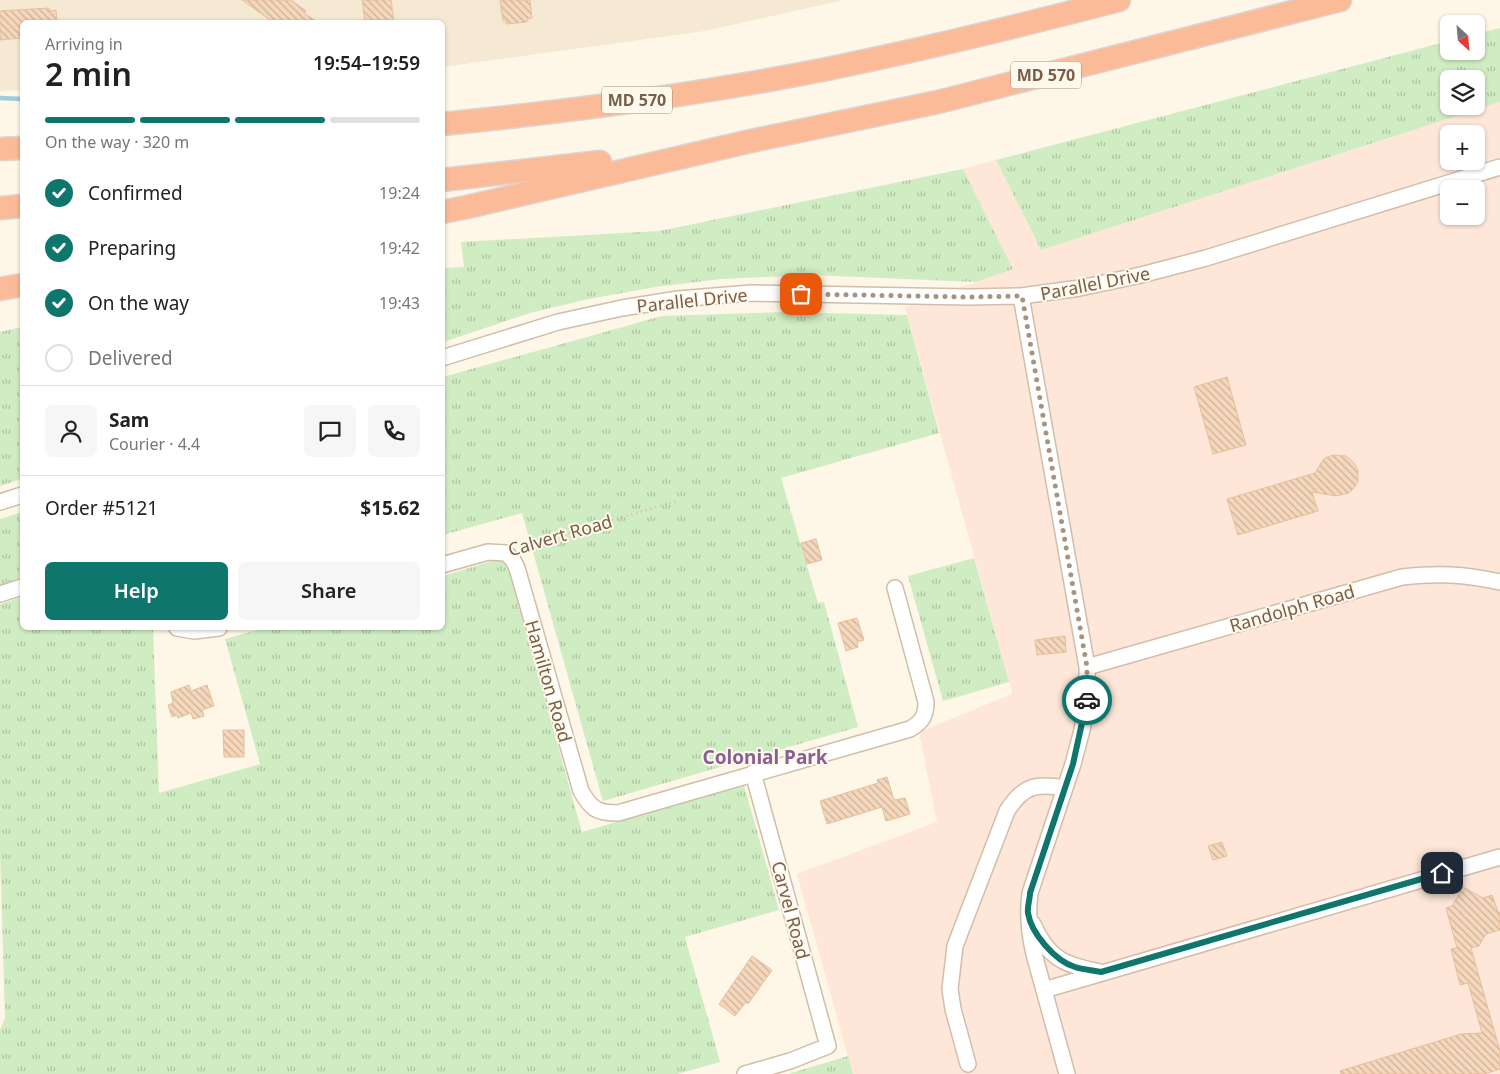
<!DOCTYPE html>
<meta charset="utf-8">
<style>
:root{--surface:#fff;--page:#f6f6f6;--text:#222;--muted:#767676;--line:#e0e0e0;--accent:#0f766e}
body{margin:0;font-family:"Noto Sans",sans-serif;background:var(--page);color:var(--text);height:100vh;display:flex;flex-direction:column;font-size:19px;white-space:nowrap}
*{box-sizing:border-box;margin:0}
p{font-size:16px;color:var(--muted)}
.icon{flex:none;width:28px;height:28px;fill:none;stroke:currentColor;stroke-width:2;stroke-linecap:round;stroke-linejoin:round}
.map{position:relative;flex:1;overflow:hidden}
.side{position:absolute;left:20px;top:20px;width:425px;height:610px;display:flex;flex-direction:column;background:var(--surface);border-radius:8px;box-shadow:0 1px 4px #0004}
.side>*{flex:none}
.needle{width:32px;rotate:154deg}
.fabs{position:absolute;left:1440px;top:15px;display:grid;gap:10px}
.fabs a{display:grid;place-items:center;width:45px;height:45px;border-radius:8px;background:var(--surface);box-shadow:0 1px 4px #0004;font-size:25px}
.pin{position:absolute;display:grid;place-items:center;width:42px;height:42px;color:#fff;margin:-21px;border-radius:10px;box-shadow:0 2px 8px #0006}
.courier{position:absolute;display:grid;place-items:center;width:50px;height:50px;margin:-25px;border:4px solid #0f766e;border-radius:50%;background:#fff;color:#222;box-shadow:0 1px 6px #0007}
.head em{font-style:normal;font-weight:600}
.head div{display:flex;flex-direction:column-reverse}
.head{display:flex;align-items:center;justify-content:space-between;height:85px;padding:0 25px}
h1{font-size:32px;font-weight:600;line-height:38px}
.bar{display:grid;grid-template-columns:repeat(4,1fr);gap:8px 5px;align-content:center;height:60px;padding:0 25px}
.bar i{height:6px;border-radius:4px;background:var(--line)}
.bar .on{background:var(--accent)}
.bar p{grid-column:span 4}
.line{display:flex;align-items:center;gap:12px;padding:0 25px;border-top:1px solid var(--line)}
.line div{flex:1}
.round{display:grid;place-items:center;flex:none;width:52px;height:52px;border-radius:8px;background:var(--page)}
ol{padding:0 25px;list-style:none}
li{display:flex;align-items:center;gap:15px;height:55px}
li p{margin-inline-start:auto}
li .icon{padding:5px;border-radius:50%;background:var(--accent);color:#fff;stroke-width:4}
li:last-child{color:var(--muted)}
li i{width:28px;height:28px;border:2px solid var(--line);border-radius:50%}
.primary-button{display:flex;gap:10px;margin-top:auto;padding:10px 25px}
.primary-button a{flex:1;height:58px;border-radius:8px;background:var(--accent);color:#fff;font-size:20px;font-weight:600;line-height:58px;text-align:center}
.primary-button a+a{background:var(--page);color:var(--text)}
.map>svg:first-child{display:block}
.residential{fill:#f6e9d3}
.commercial{fill:#fee7d9;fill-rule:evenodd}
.park{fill:url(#park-tufts);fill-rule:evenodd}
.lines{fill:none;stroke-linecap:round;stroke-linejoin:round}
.stream{stroke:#9ecddb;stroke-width:4.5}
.building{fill:url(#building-back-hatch);stroke:#e8bf9b}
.minor-casing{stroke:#d0beaa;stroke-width:18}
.highway-casing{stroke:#dcd5cf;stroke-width:25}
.path{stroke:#daba9e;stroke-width:2.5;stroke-dasharray:1 4;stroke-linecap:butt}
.minor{stroke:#fff;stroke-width:15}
.highway{stroke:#fbbb99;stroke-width:22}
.done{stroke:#a8937f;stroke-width:5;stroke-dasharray:0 9}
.route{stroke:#0f766e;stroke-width:6}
.labels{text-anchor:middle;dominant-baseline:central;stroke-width:4;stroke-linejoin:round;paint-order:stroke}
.shield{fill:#fff9ed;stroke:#a18c7a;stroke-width:1}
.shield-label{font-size:16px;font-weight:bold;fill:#795e48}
.street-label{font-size:18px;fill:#795e48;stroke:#fff9ed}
.neighbourhood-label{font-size:19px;font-weight:bold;fill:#886095;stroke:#fff9ed}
</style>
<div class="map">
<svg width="1500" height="1074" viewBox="0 0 1500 1074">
<defs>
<pattern id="park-tufts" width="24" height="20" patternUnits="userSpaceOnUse" patternTransform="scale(1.25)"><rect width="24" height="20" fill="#d0ecc3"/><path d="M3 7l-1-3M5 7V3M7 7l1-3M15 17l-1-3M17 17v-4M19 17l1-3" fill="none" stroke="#aec2a0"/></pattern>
<pattern id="building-back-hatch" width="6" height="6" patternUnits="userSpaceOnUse" patternTransform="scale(1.25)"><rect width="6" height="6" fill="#f5d7bb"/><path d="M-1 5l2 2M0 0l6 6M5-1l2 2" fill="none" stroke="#cbb29a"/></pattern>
</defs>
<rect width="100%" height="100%" fill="#fef6e6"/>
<path class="residential" d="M0,0H844L705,31L443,67L442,22H22V90L0,91Z"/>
<path class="commercial" d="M1500,102V1074H853L797,874L937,822L919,732L1012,694L1010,682H1009L905,307L1013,269L963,169L996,160L1041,250ZM1449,134H1476V161H1449ZM1449,189H1476V216H1449Z"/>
<path class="park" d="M1500,28V102L1041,250L996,160L1449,41V51H1476V34ZM1449,79H1476V106H1449Z
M963,169L1013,269L976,282L811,275L721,279L655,287L584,300L530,313L443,342V268L464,267L461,242L659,231Z
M783,312L907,315L939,433L781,478L818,603L824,602L858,727L603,801L522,513L443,535V377L662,316Z
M22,327V479L0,486V332Z
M22,512V579L0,586V519Z
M505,557L582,832L744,785L779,910L685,937L720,1062L677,1074H0V1030L5,1018L0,849V604L22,597V628H153L159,793L260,764L225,639L265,628H442L443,576Z
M974,558L1009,682L943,701L908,576Z
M848,1056L853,1074H788Z"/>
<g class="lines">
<path class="stream" d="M0,98L22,99"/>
</g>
<path class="building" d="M242,0H291L306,11L304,13L317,22H273Z
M362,0H391L394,22H365Z
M500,0H530L532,18L527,19V22L506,24V21H503Z
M49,8L50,11L56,10L57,22H22V38L0,40V11Z
M1227,377L1246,445L1213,454L1194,387Z
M1333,455L1346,456L1355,464L1358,471V481L1354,488L1349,493L1336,496L1312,492L1318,511L1238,535L1227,499L1315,473L1321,463L1325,458Z
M816,539L822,560L807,564L801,543Z
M857,618L864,640L857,642L858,647L846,651L838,623Z
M1065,636L1066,652L1037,655L1035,640Z
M189,685L191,691L207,685L214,706L202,710L204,716L193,719L191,713L178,718L177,715L172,717L168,705L173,703L171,692Z
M223,730H244V757H224Z
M887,777L894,800L905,798L910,814L886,821L882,807L827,824L820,801L878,783L877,780Z
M1222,842L1227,856L1213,860L1208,846Z
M1463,887L1483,898L1492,895L1498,912L1500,913V930L1486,934L1479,946L1471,948L1500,1051V1069L1484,1074H1341L1340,1071L1461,1034L1482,1033L1468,983L1460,985L1451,949L1457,948L1446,908L1452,906Z
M752,956L772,970L748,1004L746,1002L735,1016L719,1004Z"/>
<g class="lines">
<defs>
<path id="minor" d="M1021,296L1087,667V701L1082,730L1073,764L1030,893C1027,915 1029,933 1034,954L1067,1074
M442,358L558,322L622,308L678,299L751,293L969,297L1021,296L1080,288L1141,275L1206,258L1500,167
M0,502L22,495
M442,565L488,552L506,553L513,560L517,568L581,791C591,809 597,813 618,813L910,729C922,722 926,716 926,702L895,588
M0,594L22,587
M177,628L194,631L219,628
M1087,667L1402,577C1439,573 1463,574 1500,582
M1033,924C1048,959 1065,965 1100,972
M1044,990L1500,857
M968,1064L953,1009L950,989L955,946L1007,811C1023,785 1037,783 1065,788
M745,1074L790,1061L828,1046L753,773"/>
<path id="highway" d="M442,124C573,111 703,94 832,68C928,48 1023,25 1119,0
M0,149L22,148
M442,180L600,162
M0,208L22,206
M442,212L467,207L751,141L938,102L1340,0
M0,289L22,285"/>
</defs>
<use href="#minor" class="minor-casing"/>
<use href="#highway" class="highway-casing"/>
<path class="path" d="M521,547L677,501"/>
<use href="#minor" class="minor"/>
<use href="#highway" class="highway"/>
</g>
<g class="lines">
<path class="done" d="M801,294L969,297L1022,296L1087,667V700"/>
<path class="route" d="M1087,700L1073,764L1030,893C1030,899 1027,907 1028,913C1031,933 1055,961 1075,967C1083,970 1093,970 1101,972L1442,873"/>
</g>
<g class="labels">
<g class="shield">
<rect x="1011" y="61.5" width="70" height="27" rx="4"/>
<rect x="602" y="86.5" width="70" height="27" rx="4"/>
</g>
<g class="shield-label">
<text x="1046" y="75">MD 570</text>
<text x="637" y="100">MD 570</text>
</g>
<g class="street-label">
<text transform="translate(1095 283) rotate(-11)">Parallel Drive</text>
<text transform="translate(692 300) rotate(-6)">Parallel Drive</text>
<text transform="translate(560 535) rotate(-16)">Calvert Road</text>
<text transform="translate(1292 608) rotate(-16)">Randolph Road</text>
<text transform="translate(549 681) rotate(74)">Hamilton Road</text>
<text transform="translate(791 910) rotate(75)">Carvel Road</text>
</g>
<g class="neighbourhood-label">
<text x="765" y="757">Colonial Park</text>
</g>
</g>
</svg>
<div class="fabs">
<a><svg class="needle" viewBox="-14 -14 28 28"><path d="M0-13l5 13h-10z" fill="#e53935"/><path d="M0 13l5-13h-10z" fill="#767676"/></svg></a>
<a><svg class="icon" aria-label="layers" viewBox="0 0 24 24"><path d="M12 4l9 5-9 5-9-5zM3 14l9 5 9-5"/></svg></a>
<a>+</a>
<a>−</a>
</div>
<div class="pin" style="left:801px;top:294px;background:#ea580c"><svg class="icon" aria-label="bag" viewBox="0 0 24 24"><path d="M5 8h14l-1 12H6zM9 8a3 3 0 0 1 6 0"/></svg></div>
<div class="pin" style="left:1442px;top:873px;background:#1f2937"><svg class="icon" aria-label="home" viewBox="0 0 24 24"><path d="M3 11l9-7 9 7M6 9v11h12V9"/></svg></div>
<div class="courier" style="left:1087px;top:700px"><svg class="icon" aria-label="car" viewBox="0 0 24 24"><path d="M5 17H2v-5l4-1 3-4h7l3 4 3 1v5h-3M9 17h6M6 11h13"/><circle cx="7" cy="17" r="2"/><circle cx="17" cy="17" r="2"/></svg></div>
<section class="side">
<div class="head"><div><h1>2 min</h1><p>Arriving in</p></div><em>19:54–19:59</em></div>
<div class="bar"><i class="on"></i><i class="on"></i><i class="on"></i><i></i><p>On the way · 320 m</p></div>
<ol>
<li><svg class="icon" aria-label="check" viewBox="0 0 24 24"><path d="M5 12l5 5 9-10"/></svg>Confirmed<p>19:24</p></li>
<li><svg class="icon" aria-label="check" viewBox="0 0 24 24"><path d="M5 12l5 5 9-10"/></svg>Preparing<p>19:42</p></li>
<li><svg class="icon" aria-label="check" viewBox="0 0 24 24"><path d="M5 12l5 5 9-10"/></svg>On the way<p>19:43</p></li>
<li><i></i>Delivered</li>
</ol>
<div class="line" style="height:90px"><a class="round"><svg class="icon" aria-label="person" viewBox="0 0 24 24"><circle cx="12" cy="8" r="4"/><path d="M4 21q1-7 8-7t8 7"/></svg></a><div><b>Sam</b><p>Courier · 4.4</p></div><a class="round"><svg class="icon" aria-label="chat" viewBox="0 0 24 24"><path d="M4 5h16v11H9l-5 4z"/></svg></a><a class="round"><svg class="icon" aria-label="phone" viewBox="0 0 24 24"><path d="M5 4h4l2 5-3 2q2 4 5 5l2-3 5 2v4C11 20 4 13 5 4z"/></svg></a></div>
<div class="line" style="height:65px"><div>Order #5121</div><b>$15.62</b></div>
<div class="primary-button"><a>Help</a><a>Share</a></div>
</section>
</div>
